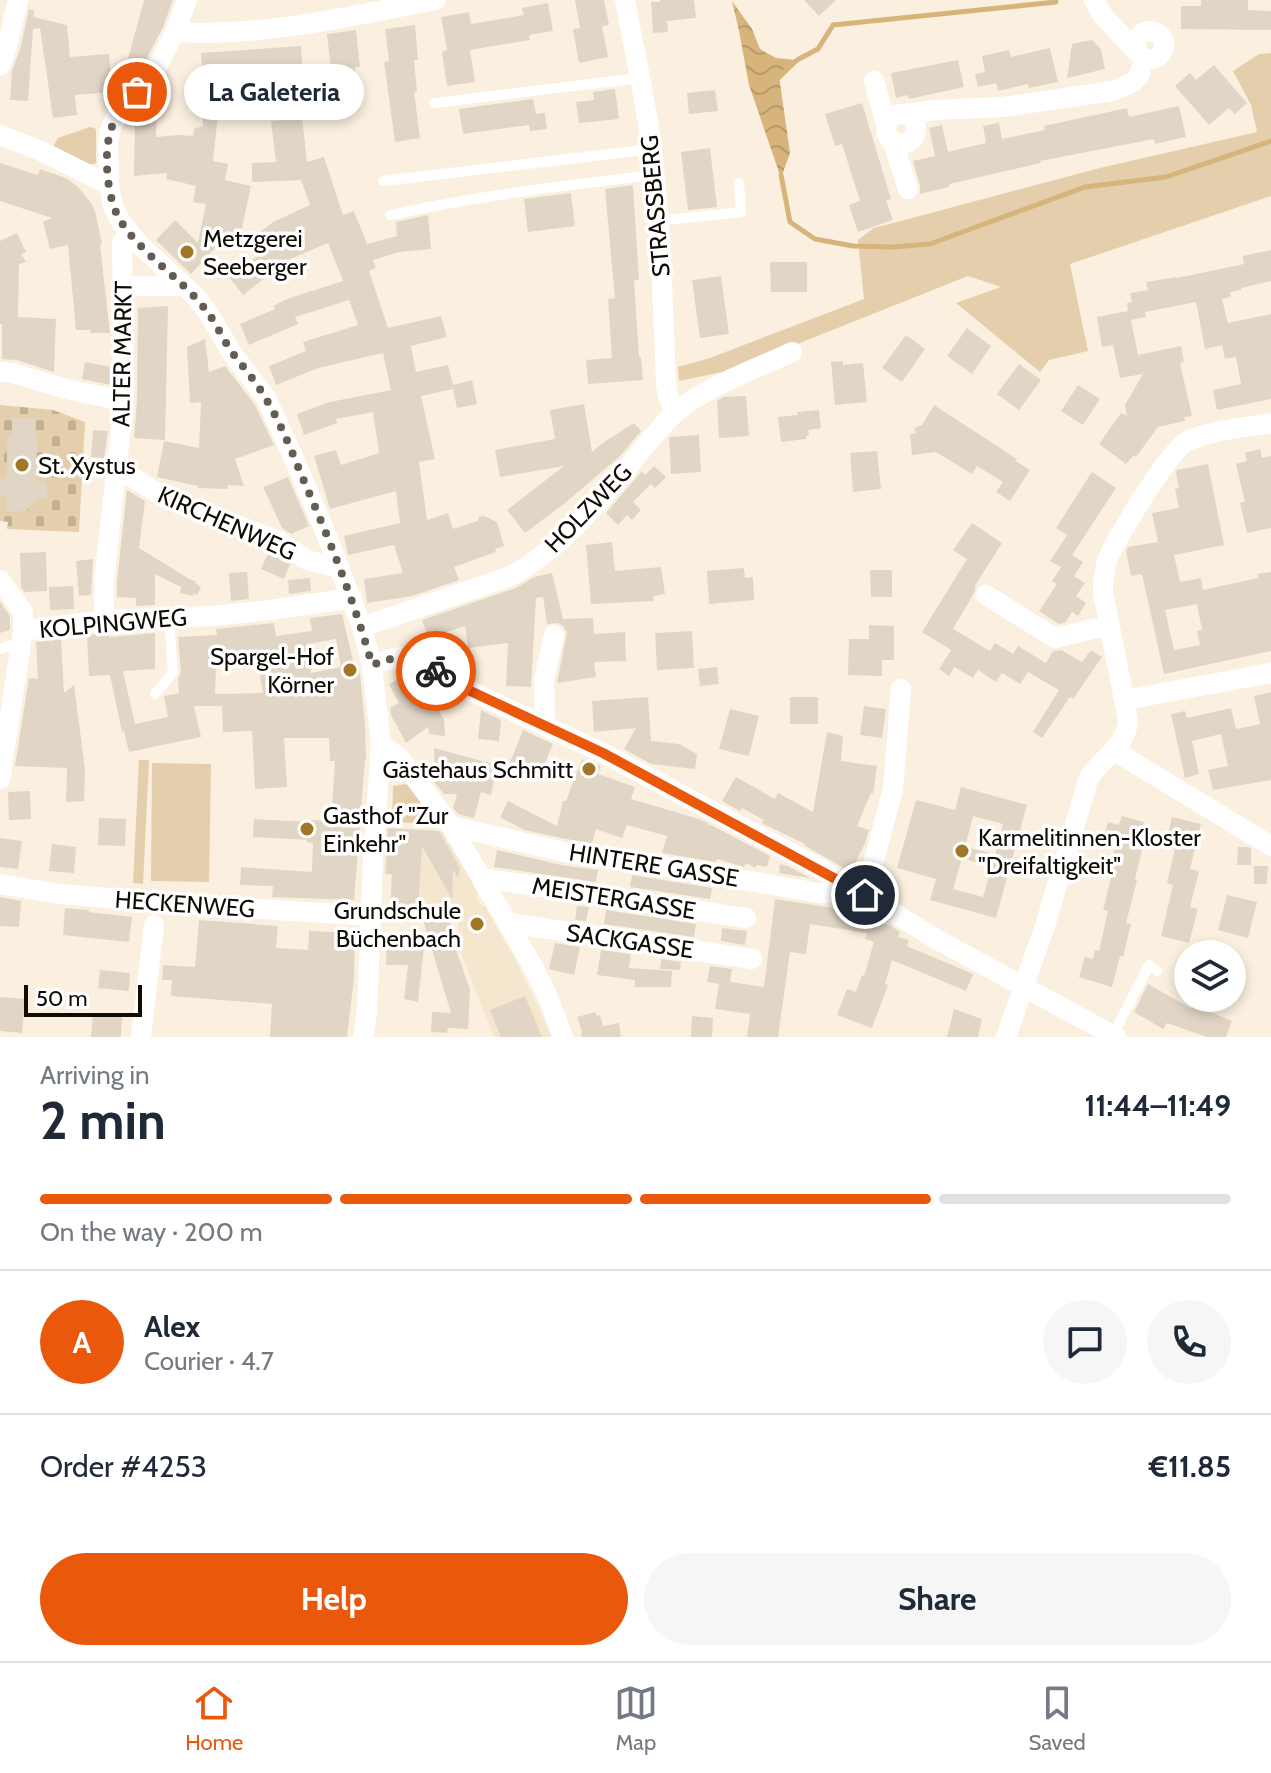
<!DOCTYPE html>
<meta charset="utf-8">
<style>
:root{--surface:#fff;--page:#f6f6f7;--text:#1f2937;--muted:#747a83;--line:#e0e1e3;--accent:#ea580c}
body{margin:0;font-family:Cabin,sans-serif;background:var(--page);color:var(--text);height:100vh;display:flex;flex-direction:column;font-size:30px;white-space:nowrap}
*{box-sizing:border-box;margin:0}
p{font-size:26px;color:var(--muted)}
.icon{flex:none;width:44px;height:44px;fill:none;stroke:currentColor;stroke-width:2;stroke-linecap:round;stroke-linejoin:round}
.map{position:relative;height:1037px;overflow:hidden}
.drawer{display:flex;flex-direction:column;background:var(--surface);flex:1}
.drawer>*{flex:none}
.buttons{position:absolute;left:1174px;top:940px;display:grid;gap:16px}
.buttons a{display:grid;place-items:center;width:72px;height:72px;border-radius:50%;background:var(--surface);box-shadow:0 4px 12px #0003;font-size:40px}
.scale{position:absolute;left:24px;bottom:20px;width:118px;box-sizing:border-box;padding-left:8px;border:4px solid #0f0c06;border-top:0;font-size:22px;line-height:28px;white-space:nowrap;color:#0f0c06;-webkit-text-stroke:6px #fff;paint-order:stroke}
.pin{position:absolute;display:grid;place-items:center;width:68px;height:68px;color:#fff;margin:-34px;border:4px solid #fff;border-radius:50%;box-shadow:0 2px 8px #0007}
.courier{position:absolute;display:grid;place-items:center;width:80px;height:80px;margin:-40px;border:6px solid #ea580c;border-radius:50%;background:#fff;color:#222;box-shadow:0 2px 10px #0007}
.bubble{position:absolute;height:56px;border-radius:28px;background:var(--surface);box-shadow:0 4px 12px #0003;font-size:26px;font-weight:700;line-height:56px;text-align:center}
.head em{font-style:normal;font-weight:700}
.head div{display:flex;flex-direction:column-reverse}
.head{display:flex;align-items:center;justify-content:space-between;height:136px;padding:0 40px}
h1{font-size:52px;font-weight:700;line-height:60px}
.bar{display:grid;grid-template-columns:repeat(4,1fr);gap:12px 8px;align-content:center;height:96px;padding:0 40px}
.bar i{height:10px;border-radius:6px;background:var(--line)}
.bar .selected{background:var(--accent)}
.bar p{grid-column:span 4}
.line{display:flex;align-items:center;gap:20px;padding:0 40px;border-top:2px solid var(--line)}
.line div{flex:1}
.round{display:grid;place-items:center;flex:none;width:84px;height:84px;border-radius:42px;background:var(--page)}
.action{display:flex;gap:16px;margin-top:auto;padding:16px 40px}
.action a{flex:1;height:92px;border-radius:48px;background:var(--accent);color:#fff;font-size:32px;font-weight:700;line-height:92px;text-align:center}
.action a+a{background:var(--page);color:var(--text)}
.dock{display:flex;justify-content:space-around;align-items:center;height:112px;border-top:2px solid var(--line);background:var(--surface);font-size:22px;color:var(--muted)}
.dock a{display:grid;justify-items:center;gap:4px}
.dock .selected{color:var(--accent)}
.map>svg:first-child{display:block}
.built{fill:#f5e6ce}
.green{fill:#e4ceab}
.cemetery{fill:url(#cemetery-stones)}
.water{fill:url(#water-waves)}
.lines{fill:none;stroke-linecap:round;stroke-linejoin:round}
.stream{stroke:#d7b47c;stroke-width:5}
.building{fill:#e1d6c6;fill-rule:evenodd}
.service{stroke:#fff;stroke-width:10}
.minor{stroke:#fff;stroke-width:20}
.done{stroke:#625c52;stroke-width:8;stroke-dasharray:0 14.4}
.route{stroke:#ea580c;stroke-width:10}
.poi-dot{fill:#a17626;stroke:#fff;stroke-width:3}
.labels{text-anchor:middle;dominant-baseline:central;stroke-width:7;stroke-linejoin:round;paint-order:stroke}
.street-label{font-size:24px;fill:#0f0c06;stroke:#fff}
.poi-label{font-size:24px;fill:#0f0c06;stroke:#fff;text-anchor:start}
</style>
<div class="map">
<svg width="1271" height="1037" viewBox="0 0 1271 1037">
<defs>
<pattern id="cemetery-stones" width="16" height="16" patternUnits="userSpaceOnUse" patternTransform="scale(2)"><rect width="16" height="16" fill="#e4ceab"/><path d="M2 7V4a2 2 0 0 1 4 0v3zM10 15v-3a2 2 0 0 1 4 0v3z" fill="#c2b092"/></pattern>
<pattern id="water-waves" width="16" height="10" patternUnits="userSpaceOnUse" patternTransform="scale(2)"><rect width="16" height="10" fill="#d7b47c"/><path d="M0 5q4-4 8 0t8 0" fill="none" stroke="#b79a6a"/></pattern>
</defs>
<rect width="100%" height="100%" fill="#fbf0df"/>
<path class="built" d="M387,828L447,832L446,843H450L455,854L458,853L476,884L473,886L478,895L476,897L482,907L485,906L516,961L552,1037H494L458,946L459,913L390,909L392,875L384,874Z"/>
<path class="green" d="M1271,53V196L1070,264L1088,351L1049,360L1040,372L956,303L1001,287L968,276L732,370L679,381L678,367L710,358L864,299L858,240L874,228L1100,168L1257,132L1251,105L1233,71L1259,54Z
M90,127L95,128L96,131V163L89,165L53,147L58,138Z
M139,760H149L143,884L133,883Z
M152,763L211,764L209,882L151,881Z
M407,784L436,824L392,822L393,786Z"/>
<path class="cemetery" d="M0,405L53,410L85,422L79,532L7,529L8,522L0,521Z"/>
<path class="water" d="M732,1L752,29L760,49L776,58L797,60L779,76L790,153L781,178L749,85L739,31Z"/>
<g class="lines">
<path class="stream" d="M774,82L797,60L818,49L833,25L1056,2
M781,175L790,222L815,239L853,246L893,247L930,244L1085,187L1166,177L1271,141"/>
</g>
<path class="building" d="M144,0H173L163,27L147,58L138,69L126,66Z
M575,0H604L609,25L602,26L608,57L579,63L573,29L580,28Z
M660,0H694L696,18L667,21L668,32L653,33L651,2H660Z
M804,0H836L819,16Z
M1201,0H1248V10L1271,11V30L1181,29V6H1201Z
M548,3L553,31L529,35L530,40L470,50L475,82L447,86L442,52L447,50L441,17L469,12L471,24L524,15L522,8Z
M29,9L34,10L33,17L67,25L70,57L109,54L112,92L75,95L77,115L53,118L40,28L33,29L28,101L10,100L12,70L20,50Z
M415,25L418,60H414L417,91L414,92L420,138L395,142L384,62L389,61L385,29Z
M356,30L360,67H355L359,98L305,104L306,112L292,113L289,64L232,68L235,104L219,105L213,161L228,164L225,180L251,186L238,246L220,243L191,274L156,240L175,220L198,243L206,204L193,202L196,186L166,179L167,173L134,176L135,114L140,108H157L156,137L179,135L193,136L194,129L203,126L200,83H203L201,53L301,46L303,73L331,70L327,34Z
M1092,40L1101,49L1105,69L1067,78L1072,44Z
M1050,48L1058,82L1029,88L1028,84L998,91L996,83L978,87L975,74L985,72L982,56L1009,50L1011,57Z
M958,60L964,87L909,99L908,95L896,98L891,73Z
M1214,65L1247,103L1235,114L1229,108L1209,125L1175,86L1190,73L1196,80Z
M615,89L619,119L579,123L576,102L594,100L593,92Z
M715,90L718,111L689,114L687,93Z
M533,99L536,114L545,113L547,129L530,131L529,125L463,134L459,109Z
M862,103L891,199L886,200L893,220L858,232L849,205L860,201L842,144L835,146L825,114Z
M1179,106L1186,137L1155,144L1154,139L1040,161L1041,163L949,184V187L920,194V185L913,161L935,156L929,128L942,125L948,152L986,143L983,126L999,123L1002,139L1045,130L1044,126L1127,108L1129,117Z
M302,118L307,162L324,157L343,215L354,211L367,244L397,236L396,222L428,215L431,249L399,252L373,260L376,268L369,271L388,328L441,316L447,337L411,346L416,372L448,365L453,385L472,380L477,404L457,408L453,389L421,396L435,459L419,462L427,520L448,513L453,529L478,521L479,517L484,516L497,522L504,546L495,549L496,552L454,567L459,580L412,596L367,603L364,579L403,573L394,545L348,555L344,536L400,523L396,491L330,509L314,456L336,450L341,465L379,453L373,412L336,419L337,423L304,435L297,414L330,402L391,390L383,353L318,368L276,385L269,366L306,351L303,342L358,325L349,300L295,317L298,324L249,345L240,324L275,309L273,306L287,299L343,281L328,243L290,259L243,295L229,277L262,253L239,248L273,222L310,205L301,180L252,182V163L276,162L271,121Z
M710,148L717,207L688,210L681,152Z
M0,163L38,175L40,169L66,178L78,187L91,203L95,211L102,244L100,245L110,333H90L91,330H76L68,245L50,249L43,222L52,218L0,201Z
M633,185L639,280H634L639,357H641L643,380L588,384L586,360L612,358L608,299L615,298L605,189Z
M571,193L575,226L528,232L524,199Z
M17,233L26,252L21,254L26,262L19,264L18,317L56,319L54,372L16,360L2,359V324H0V241Z
M1271,250V281L1241,288V290L1230,292L1231,297L1222,299L1228,323L1271,314V399L1217,410L1213,390L1241,384L1236,357L1225,359L1222,345L1205,349L1196,302L1145,312L1146,317L1131,320L1138,355L1181,346L1184,362L1180,363L1192,416L1184,417L1185,421L1158,427L1136,457L1134,455L1126,464L1099,444L1121,413L1127,416L1125,405L1143,374L1120,378L1113,345L1102,347L1097,317L1128,311L1127,303L1132,302L1130,293L1148,290L1146,282L1176,277L1177,278L1244,264L1243,256Z
M770,262H807V292H771Z
M721,276L729,334L700,338L692,280Z
M168,306L165,440L134,438L137,401L138,308Z
M967,328L991,346L972,374L947,356Z
M906,335L925,349L902,382L882,368Z
M205,339L209,372L225,366L255,405L274,445L235,459L244,486L228,485L227,489L198,488V486L157,477L164,441L199,448L201,402L190,403L187,347Z
M843,361V365L863,363L867,402L835,405L831,362Z
M85,362L111,367V385L82,379Z
M1019,364L1041,380L1019,410L997,394Z
M1078,385L1100,399L1083,425L1061,411Z
M746,396L749,436L719,438L717,401L723,397Z
M584,404L592,452L604,442L634,423L641,431L619,457L565,503L525,533L507,510L564,466L500,477L495,450L555,439L550,410Z
M934,405L1017,459L1016,461L1030,470L1010,501L996,492L1003,482L977,466L972,474L936,452L912,455L910,434L916,433L914,428L922,425Z
M819,410L821,428L808,430L809,435L806,436V439L781,442L778,417L798,415L797,412Z
M12,417L35,418V436H37L36,481H47V498H39L25,511L6,512L7,496H0V479H7V436H12Z
M93,430L108,431L104,458L91,457Z
M699,435L701,472L671,474L669,437Z
M1260,449L1262,458L1271,456V528L1247,533L1240,503L1245,502L1236,464L1247,461L1245,453Z
M877,451L881,489L853,492L850,453Z
M1208,464L1224,545L1174,555L1180,582L1201,578L1203,590L1258,578L1257,574L1271,572V651L1164,674L1142,574L1131,576L1126,551L1128,547L1158,542L1152,513L1179,508L1175,489L1179,488L1176,472L1177,470ZM1197,604L1202,630L1197,631L1200,645L1174,650L1165,610Z
M654,466L666,477L655,488L651,484L633,502L641,510L632,520L627,515L618,525L606,513L642,471L645,475Z
M1092,472L1116,488L1072,555L1083,562L1074,576L1085,583L1076,596L1086,603L1078,616L1072,612L1066,622L1059,624L1039,611L1057,584L1052,581L1061,567L1050,561L1067,535L1056,528Z
M288,477L309,526L291,534L282,528L263,487Z
M127,490L145,501L139,548L191,580L196,581L195,583L201,587L197,595L193,593V596L180,593L181,587L155,574V605L136,606V598L117,597V581Z
M972,523L1002,543L974,587H976L973,595L953,629L990,651L995,643L1013,654L1018,646L1046,663L1053,651L1061,650L1082,662L1091,650L1102,657L1073,699L1070,697L1042,738L1033,732L1059,690L1028,672L1020,684L1002,673L996,682L978,670L973,678L954,667L949,676L939,669L951,650L922,632L967,559L953,550Z
M612,542L615,571L661,567L665,594L653,596L654,601L591,604L586,545Z
M269,551L290,564L284,579L261,569Z
M46,552L47,591L24,592L21,587L20,553Z
M93,559L91,595L79,596L76,561Z
M744,568L745,578L753,577L754,600L709,604L707,571Z
M870,570H892V597H871Z
M247,572L249,599L231,601L229,573Z
M552,573L563,619L593,618L594,634L625,632L626,661L594,662L596,677L557,683L567,632L563,626L558,623L547,624L543,597L536,598L531,687L506,686L508,643L468,648L465,626L428,638L422,620L516,588L534,577Z
M310,578L311,591L289,594L288,580Z
M73,586L74,609L50,610L49,587Z
M0,602L10,616V630L0,633Z
M342,614L354,665H359L365,723L366,760H365L354,900L272,897L273,886L240,885L241,867L312,872L313,843L307,842V840L253,837L254,819L308,822L311,820L328,821L330,805H332L335,761H330L329,738H284L287,787L255,789L252,731L223,732L222,706H194L201,737L129,752L124,731L122,732L110,675L89,676L87,635L109,633V637L155,633V669L123,671L135,724L168,717L164,696L179,693L178,679L181,672L178,637L217,635L216,629L274,623L276,636L312,631L310,618ZM336,639L341,667L311,673L307,644ZM256,651L263,693L215,694L216,668L233,666L232,654Z
M869,625L894,626V660H882V676L848,675L849,639H869Z
M692,631L694,668L657,670L655,633Z
M61,639L64,693L74,685L85,769L84,801L66,802L67,768L15,766L29,678L38,679L36,642Z
M717,667L719,684L700,686L698,669Z
M412,672L419,675L444,720L445,736L429,734L428,727L406,743L391,715L390,708L399,703L389,684Z
M1271,692V780L1213,790L1208,770L1228,766L1221,734L1192,741L1199,774L1185,778L1171,714L1185,711L1187,718L1231,708L1236,729L1260,724L1254,696Z
M648,697L651,741L679,744L697,754L695,769L651,764L624,749L636,728L594,732L592,701Z
M790,697H818V724H790Z
M864,706L886,709L882,738L860,735Z
M730,709L759,716L749,756L719,749Z
M481,710L501,720L499,741L478,739Z
M523,730L553,744L538,779L508,767Z
M827,732L843,736L841,761L877,766L873,794L871,793L857,826L869,830L865,843L851,872L804,845L805,844L762,823L764,820L742,808L740,811L722,801L736,777L775,799L778,793L813,812Z
M434,748L497,765L491,795L481,792L474,818L458,814L453,808L457,794H444L435,783Z
M582,759L601,766L598,774L635,787L631,799L699,819L708,823L707,828L709,824L770,856L767,867L756,865V868L746,863L744,867L717,859L716,862L662,853L667,836L627,825L622,838L596,829L592,843L566,839L524,830L500,817L508,801L557,826L563,801H566Z
M961,787L1027,805L996,918L930,900L936,879L897,868L916,800L955,810ZM973,816L1003,824L995,854L965,847ZM962,858L992,867L983,897L953,889Z
M30,791L31,819L9,820L8,792Z
M1122,816L1144,822L1137,849L1142,850L1135,879L1137,880L1126,923L1131,924L1123,957L1120,956L1112,987L1079,977L1085,957L1093,959L1095,950L1099,951L1108,911L1103,910L1112,874L1109,873L1116,843L1103,840L1108,822L1119,825Z
M1172,817L1201,824L1190,869L1199,871L1190,907L1198,909L1189,943L1161,936L1173,885L1167,883L1175,849L1165,847Z
M99,818L126,819L125,846L98,845Z
M388,828L439,831L460,868L458,878L453,869L452,899L422,846L418,911L390,909L392,874H386Z
M0,838L22,841L18,869L0,867Z
M52,844L76,847L74,873L49,871Z
M1238,847H1248L1251,849V865H1237Z
M497,850L561,865L598,870L596,882L494,867Z
M780,864L788,866L810,878L779,873Z
M1254,866H1268L1267,884H1254Z
M632,875L712,888L710,899L630,887Z
M1227,895L1257,902L1248,938L1218,930Z
M0,897L21,901L19,927L0,926Z
M775,899L865,913L864,918L891,926L900,932L898,937L909,940L907,946L973,974L966,991L892,960L885,984L888,985L872,1028L837,1015L847,989L856,992L862,975L864,976L874,942L865,939L867,933L810,924L806,954L790,952L778,1037H747L750,1014L715,1009L719,984L707,982L710,966L732,969L730,982L764,987Z
M577,906L589,907L586,921L575,920Z
M65,908L89,910V912L132,917L129,942L63,935Z
M420,910L451,912L450,931H454L453,941L470,989L468,1029L448,1028L447,1033L431,1032L432,1012L451,1013Z
M606,910L696,924L694,937L604,924Z
M199,920L278,926L276,948L308,950L309,931L355,933L354,979L347,1037H270L272,1004L171,996L172,980H162L163,965L195,967Z
M722,928L747,931L745,945L721,941Z
M387,937L425,938L418,1002L404,999L408,965H386Z
M555,943L580,947L574,975L549,969Z
M601,950L631,954L629,968L672,971L671,987H635V980L597,975Z
M661,959L681,962L680,970L660,969Z
M100,970L130,973L129,991L98,988Z
M1148,984L1192,1009L1193,1005L1232,1021L1226,1037H1207L1167,1023L1163,1029L1134,1012Z
M525,996L542,1037H501L490,1010Z
M0,997L25,999L22,1033L0,1031Z
M954,1009L982,1019L978,1037H947Z
M595,1012L597,1016L600,1015L603,1026L619,1023L621,1037H581L582,1031L577,1017Z
M93,1014L122,1016L121,1037H91Z
M692,1016L713,1018L712,1037H691Z"/>
<g class="lines">
<path class="service" d="M434,103L640,78
M383,181L652,149
M390,215C477,196 566,185 654,175
M658,221L741,212L739,183
M0,649L21,642
M155,694L173,673L169,617
M1113,1035L1149,965L1157,971"/>
<path class="minor" d="M187,0L175,32L158,65L116,117L110,130L108,143L109,185L113,206L121,222L138,243L195,296L209,314L232,353L266,398L291,452L323,526L362,627L372,665L381,744L373,861L367,1012L363,1037
M625,0C634,50 646,100 652,151C661,229 663,307 666,384L668,396L675,413
M1094,0L1104,17L1137,52
M1136 45a14 14 0 1 1 28 0a14 14 0 1 1-28 0Z
M175,32C264,37 350,16 436,0
M0,66L7,47L18,0
M874,81L886,124
M886 129a15 15 0 1 1 30 0a15 15 0 1 1-30 0Z
M907,114L934,110L1003,107L1113,91L1133,82L1139,76L1144,59
M0,135L41,151L109,185
M893,142L908,189
M123,286H184
M0,372L13,373L66,389L124,401
M118,468L165,498L279,541L307,560L340,568
M0,580L23,612V631L0,779
M986,595L1055,638L1109,625
M104,620V580L124,401L122,243L129,232
M362,627L511,576C560,548 593,510 628,467C644,448 659,427 677,411C707,386 756,369 792,352
M23,631L104,620L213,616L270,610L352,598
M372,665L398,657H411L426,664L451,682L603,753L812,864L865,895L936,939L1116,1037
M1124,700L1271,673
M545,726L544,680L554,635
M381,744L400,758L451,826L532,965L548,997L563,1037
M1113,750L1271,846
M451,826L564,852L657,865L819,893L858,891
M482,878L746,918
M0,884L60,894L155,902L371,916
M865,895L893,789L901,689
M509,923L752,959
M141,1037L154,925
M1006,1037L1045,926L1088,780C1099,758 1127,748 1128,720L1103,592C1103,581 1104,572 1107,561C1115,540 1168,453 1186,442C1205,431 1248,427 1271,423"/>
</g>
<g class="lines">
<path class="done" d="M137,92C130,101 120,110 115,120C103,141 106,182 113,204C125,245 183,277 208,313C218,326 224,342 234,355C245,369 257,383 266,399C283,427 294,458 307,488C332,546 355,604 372,665C399,655 411,653 436,671"/>
<path class="route" d="M436,671L451,682L603,753L865,895"/>
</g>
<g class="poi-dot">
<circle cx="187" cy="252" r="8"/>
<circle cx="22" cy="465" r="8"/>
<circle cx="350" cy="670" r="8"/>
<circle cx="589" cy="769" r="8"/>
<circle cx="307" cy="829" r="8"/>
<circle cx="962" cy="851" r="8"/>
<circle cx="477" cy="924" r="8"/>
</g>
<g class="labels">
<g class="street-label">
<text transform="translate(655 206) rotate(-95)">STRASSBERG</text>
<text transform="translate(122 354) rotate(-89)">ALTER MARKT</text>
<text transform="translate(588 508) rotate(-46)">HOLZWEG</text>
<text transform="translate(227 523) rotate(24)">KIRCHENWEG</text>
<text transform="translate(113 623) rotate(-5)">KOLPINGWEG</text>
<text transform="translate(654 865) rotate(9)">HINTERE GASSE</text>
<text transform="translate(614 898) rotate(9)">MEISTERGASSE</text>
<text transform="translate(185 904) rotate(4)">HECKENWEG</text>
<text transform="translate(630 941) rotate(8)">SACKGASSE</text>
</g>
<g class="poi-label">
<text x="203" y="238">Metzgerei<tspan x="203" dy="28">Seeberger</tspan></text>
<text x="38" y="465">St. Xystus</text>
<text x="334" y="656" text-anchor="end">Spargel-Hof<tspan x="334" dy="28">Körner</tspan></text>
<text x="573" y="769" text-anchor="end">Gästehaus Schmitt</text>
<text x="323" y="815">Gasthof "Zur<tspan x="323" dy="28">Einkehr"</tspan></text>
<text x="978" y="837">Karmelitinnen-Kloster<tspan x="978" dy="28">"Dreifaltigkeit"</tspan></text>
<text x="461" y="910" text-anchor="end">Grundschule<tspan x="461" dy="28">Büchenbach</tspan></text>
</g>
</g>
</svg>
<div class="buttons">
<a><svg class="icon" aria-label="layers" viewBox="0 0 24 24"><path d="M12 4l9 5-9 5-9-5zM3 14l9 5 9-5"/></svg></a>
</div>
<div class="scale">50 m</div>
<div class="pin" style="left:137px;top:92px;background:#ea580c"><svg class="icon" aria-label="bag" viewBox="0 0 24 24"><path d="M5 8h14l-1 12H6zM9 8a3 3 0 0 1 6 0"/></svg></div>
<div class="pin" style="left:865px;top:895px;background:#1f2937"><svg class="icon" aria-label="home" viewBox="0 0 24 24"><path d="M3 11l9-7 9 7M6 9v11h12V9"/></svg></div>
<div class="courier" style="left:436px;top:671px"><svg class="icon" aria-label="bike" viewBox="0 0 24 24"><circle cx="6" cy="16" r="4"/><circle cx="18" cy="16" r="4"/><path d="M6 16l4-8h5l3 8M10 8l3 8H6M13 5h3"/></svg></div>
<div class="bubble" style="left:184px;top:64px;width:180px">La Galeteria</div>
</div>
<section class="drawer">
<div class="head"><div><h1>2 min</h1><p>Arriving in</p></div><em>11:44–11:49</em></div>
<div class="bar"><i class="selected"></i><i class="selected"></i><i class="selected"></i><i></i><p>On the way · 200 m</p></div>
<div class="line" style="height:144px"><b class="round" style="background:var(--accent);color:#fff">A</b><div><b>Alex</b><p>Courier · 4.7</p></div><a class="round"><svg class="icon" aria-label="chat" viewBox="0 0 24 24"><path d="M4 5h16v11H9l-5 4z"/></svg></a><a class="round"><svg class="icon" aria-label="phone" viewBox="0 0 24 24"><path d="M5 4h4l2 5-3 2q2 4 5 5l2-3 5 2v4C11 20 4 13 5 4z"/></svg></a></div>
<div class="line" style="height:104px"><div>Order #4253</div><b>€11.85</b></div>
<div class="action"><a>Help</a><a>Share</a></div>
</section>
<nav class="dock">
<a class="selected"><svg class="icon" aria-label="home" viewBox="0 0 24 24"><path d="M3 11l9-7 9 7M6 9v11h12V9"/></svg>Home</a>
<a><svg class="icon" aria-label="map" viewBox="0 0 24 24"><path d="M3 6l6-2 6 2 6-2v14l-6 2-6-2-6 2zM9 4v14M15 6v14"/></svg>Map</a>
<a><svg class="icon" aria-label="saved" viewBox="0 0 24 24"><path d="M7 4h10v16l-5-4-5 4z"/></svg>Saved</a>
</nav>
